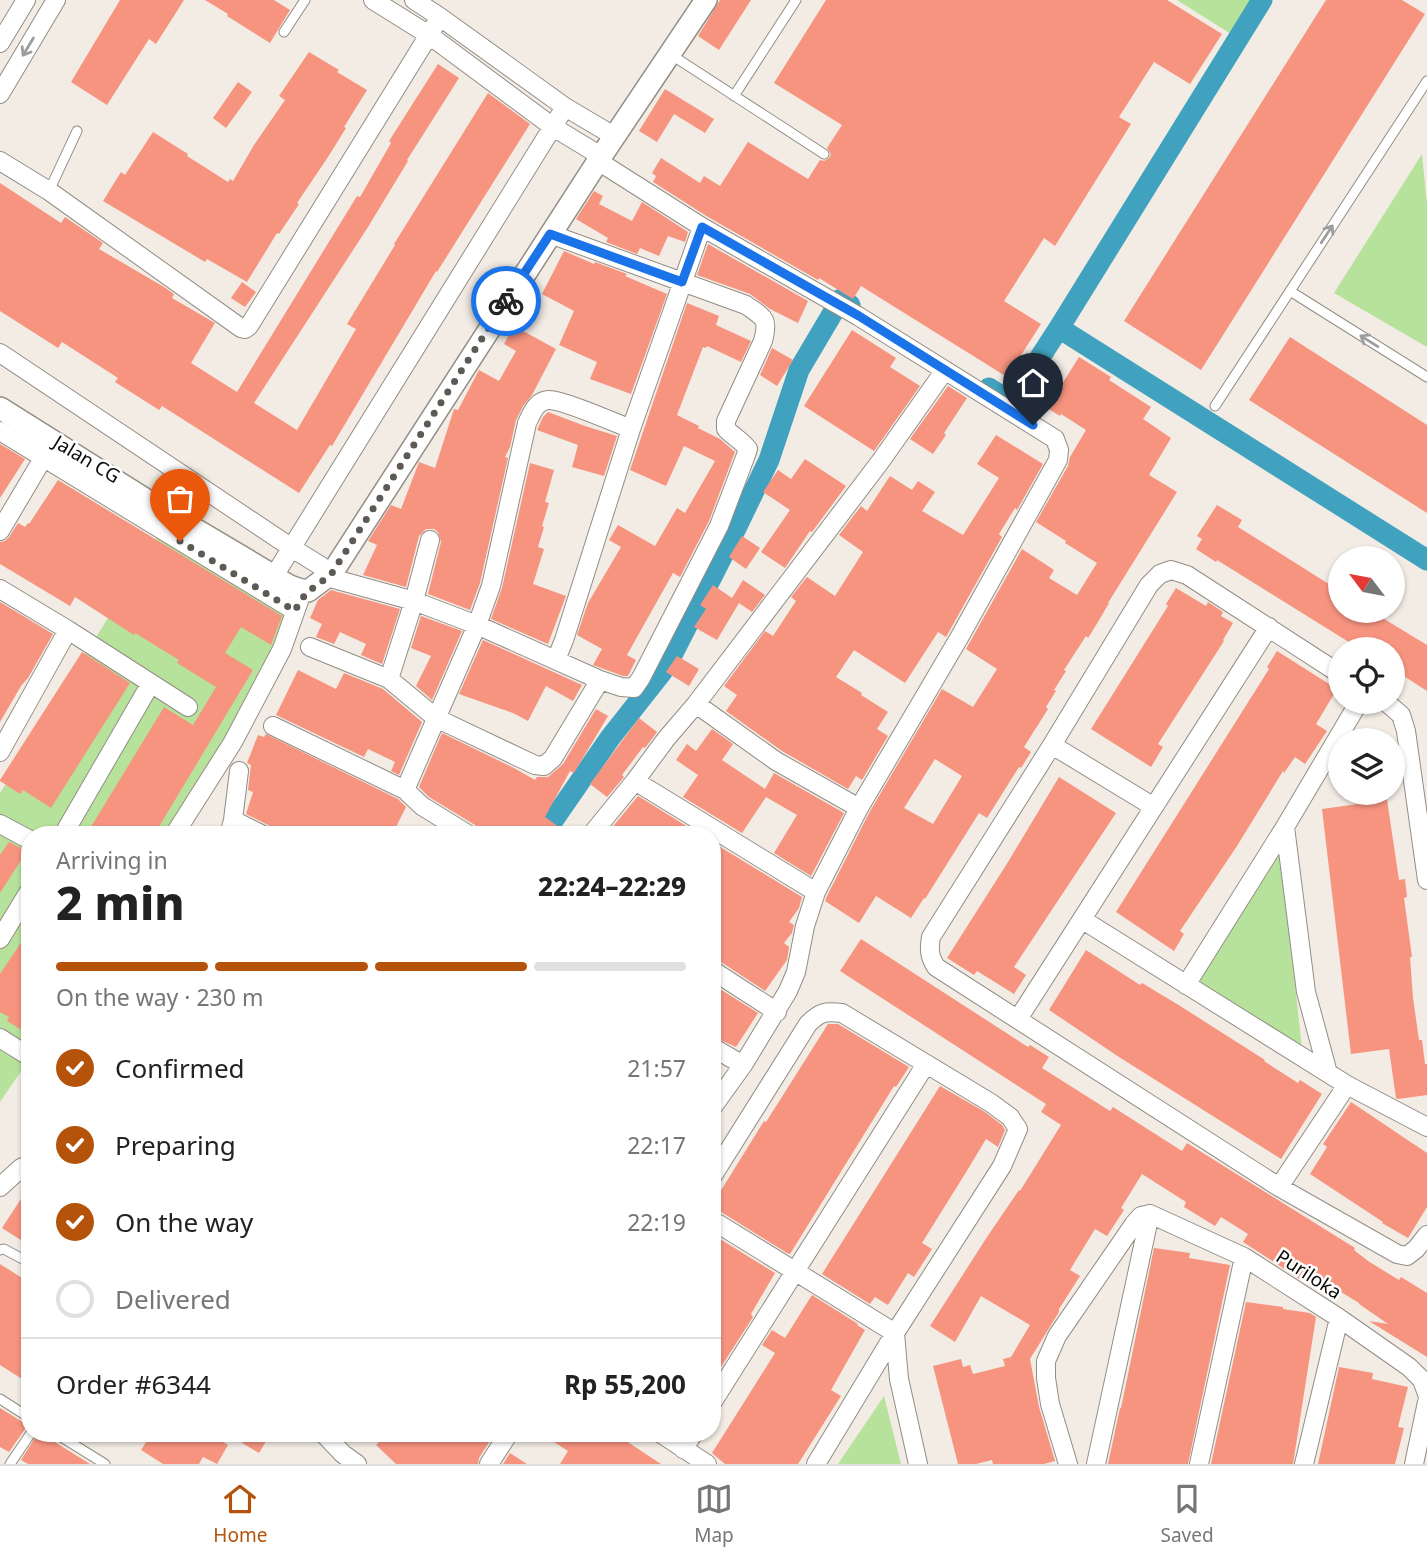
<!DOCTYPE html>
<meta charset="utf-8">
<style>
:root{--surface:#fff;--page:#f6f6f6;--text:#222;--muted:#767676;--line:#e0e0e0;--accent:#b45309}
body{margin:0;font-family:"Noto Sans",sans-serif;background:var(--page);color:var(--text);height:100vh;display:flex;flex-direction:column;font-size:26px;white-space:nowrap}
*{box-sizing:border-box;margin:0}
p{font-size:23px;color:var(--muted)}
.icon{flex:none;width:38px;height:38px;fill:none;stroke:currentColor;stroke-width:2;stroke-linecap:round;stroke-linejoin:round}
.map{position:relative;flex:1;overflow:hidden}
.drawer{position:absolute;left:21px;top:826px;width:700px;height:616px;display:flex;flex-direction:column;background:var(--surface);border-radius:28px;box-shadow:0 2px 5px #0004}
.drawer>*{flex:none}
.needle{width:46px;rotate:302deg}
.buttons{position:absolute;left:1328px;top:546px;display:grid;gap:14px}
.buttons a{display:grid;place-items:center;width:77px;height:77px;border-radius:50%;background:var(--surface);box-shadow:0 2px 5px #0004;font-size:35px}
.pin{position:absolute;display:grid;place-items:center;width:60px;height:60px;color:#fff;margin:-72px -30px;border-radius:50% 50% 50% 0;rotate:-45deg;box-shadow:0 0 7px #0007}
.pin .icon{rotate:45deg}
.courier{position:absolute;display:grid;place-items:center;width:70px;height:70px;margin:-35px;border:5px solid #1a73e8;border-radius:50%;background:#fff;color:#222;box-shadow:0 2px 9px #0007}
.summary em{font-style:normal;font-weight:800}
.summary div{display:flex;flex-direction:column-reverse}
.summary{display:flex;align-items:center;justify-content:space-between;height:119px;padding:0 35px}
h1{font-size:46px;font-weight:800;line-height:52px}
.bar{display:grid;grid-template-columns:repeat(4,1fr);gap:10px 7px;align-content:center;height:84px;padding:0 35px}
.bar i{height:9px;border-radius:5px;background:var(--line)}
.bar .selected{background:var(--accent)}
.bar p{grid-column:span 4}
.line{display:flex;align-items:center;gap:18px;padding:0 35px;border-top:2px solid var(--line)}
.line div{flex:1}
ol{padding:0 35px;list-style:none}
li{display:flex;align-items:center;gap:21px;height:77px}
li p{margin-inline-start:auto}
li .icon{padding:7px;border-radius:50%;background:var(--accent);color:#fff;stroke-width:4}
li:last-child{color:var(--muted)}
li i{width:38px;height:38px;border:4px solid var(--line);border-radius:50%}
.tab-bar{display:flex;justify-content:space-around;align-items:center;height:98px;border-top:2px solid var(--line);background:var(--surface);font-size:19px;color:var(--muted)}
.tab-bar a{display:grid;justify-items:center;gap:4px}
.tab-bar .selected{color:var(--accent)}
.map>svg:first-child{display:block}
.green{fill:#b7e29b}
.lines{fill:none;stroke-linecap:round;stroke-linejoin:round}
.canal{stroke:#41a2bf;stroke-width:21}
.building{fill:#f79480;fill-rule:evenodd}
.service-casing{stroke:#928d85;stroke-width:11}
.minor-casing{stroke:#928d85;stroke-width:20}
.tertiary-casing{stroke:#928d85;stroke-width:24}
.service{stroke:#fff;stroke-width:9}
.minor{stroke:#fff;stroke-width:18}
.tertiary{stroke:#fff;stroke-width:21}
.oneway{stroke:#9e9d9d}
.done{stroke:#5d5a56;stroke-width:7;stroke-dasharray:0 12.6}
.route{stroke:#1a73e8;stroke-width:9}
.labels{text-anchor:middle;dominant-baseline:central;stroke-width:5;stroke-linejoin:round;paint-order:stroke}
.street-label{font-size:19px;fill:#0d0b09;stroke:#fff}
</style>
<div class="map">
<svg width="1427" height="1464" viewBox="0 0 1427 1464">
<rect width="100%" height="100%" fill="#f2ece4"/>
<path class="green" d="M1177,0H1262L1239,39Z
M1422,154L1427,204V347L1334,293Z
M164,527L302,612L180,835H30V1058L0,1102V793Z
M1280,848L1304,1067L1189,995Z
M884,1396L901,1464H838Z"/>
<g class="lines">
<path class="canal" d="M1262,0L1059,328L1427,560
M989,388L1011,402L1059,328
M543,835L610,738L662,672L670,659L725,551L769,460L799,370L841,299L850,305"/>
</g>
<path class="building" d="M120,0H184L156,44L149,39L107,105L71,82Z
M205,0H274L290,10L270,43L227,16L228,14Z
M720,0H751L719,50L698,36Z
M826,0H1167L1222,34L1190,84L1154,62L1119,117L1131,124L1055,246L1044,238L1004,301L1041,324L1007,377L861,286L853,299L819,278L818,280L708,217L653,182L656,176L652,173L661,158L700,183L704,176L720,186L748,142L808,179L820,160L824,161L829,158L831,154L827,148L842,125L774,83Z
M1326,0H1402L1425,14L1201,370L1124,321Z
M309,52L339,70L337,72L367,90L344,127L346,128L328,157L297,203L299,204L279,234L277,233L247,282L207,259L205,262L103,201L121,172L125,175L153,132L188,154L187,156L228,182L230,179L233,181L254,145L285,100L279,96Z
M438,64L459,78L407,160L408,161L368,227L254,403L297,430L356,329L347,324L395,245L394,244L488,93L530,124L437,272L436,271L332,446L330,445L299,493L162,406L159,410L115,382L118,378L62,342L58,348L0,311V183L61,223L65,217L103,243L99,249L164,287L174,294L172,298L215,323L191,363L237,392L357,196L360,197L391,143L389,141Z
M238,82L252,92L226,128L213,118Z
M665,89L714,119L705,133L674,114L657,142L639,131Z
M594,191L603,196L599,204L632,221L642,202L688,232L685,242L668,236L659,256L640,248L637,254L606,242L608,238L576,219Z
M708,244L808,301L798,323L770,309L750,294L697,275Z
M564,251L594,264L595,262L627,274L625,276L667,294L631,394L590,379L597,362L559,345L574,311L542,294Z
M242,282L256,292L245,307L231,298Z
M687,303L719,316L716,325L751,341L741,362L707,346L706,348L703,347L677,415L699,426L698,428L720,439L735,452L709,521L680,577L673,573L627,655L636,660L628,676H623L593,665L602,649L577,635L588,603L621,547L609,540L618,525L655,546L677,508L685,513L715,461L684,446L666,486L630,470Z
M514,326L556,349L532,395L523,406L516,420L510,447L505,457L508,458L480,583L470,610L428,594L441,542L438,532L434,529H426L419,536L406,587L363,575L377,545L368,541L391,505L401,509L419,462L435,468L454,409L458,410L479,370L499,381L516,351L504,344Z
M852,330L896,358L890,367L920,386L874,451L804,406Z
M1290,337L1427,425V513L1249,400Z
M772,348L793,360L777,386L760,375Z
M1079,357L1111,377L1109,380L1151,407L1143,419L1171,438L1149,475L1177,492L1108,603H1109L1098,622L1088,638L1086,636L1064,670L1066,671L1054,690L1056,691L1046,707L1048,709L1024,747L1031,752L1021,768L1019,767L987,818L979,813L925,899L924,898L911,918L876,896L859,923L825,901L827,896L869,813L942,689L973,707L997,669L966,649L1022,549L1054,570L1049,578L1077,595L1097,563L1065,543L1066,541L1036,522L1068,466L1070,457L1086,430L1061,414L1060,416L1047,408ZM935,759L962,776L933,824L904,808Z
M948,386L967,398L944,433L946,435L933,454L910,439Z
M548,412L585,426L617,436L604,476L572,467L578,445L537,430L543,417Z
M996,435L1043,464L1017,510L1015,508L999,534L1002,537L946,637L938,632L905,683L854,650L836,677L862,693L861,695L888,712L877,729L888,736L862,780L856,776L848,789L782,751L726,711L737,695L724,686L765,631L773,636L796,601L791,597L807,577L835,596L863,552L839,535L861,506L867,511L890,476L912,490L918,481L935,492L922,511L963,535L999,478L977,464Z
M0,444L25,459L0,498Z
M805,459L846,486L812,532L810,531L785,568L761,552L790,510L763,492L778,470L791,479Z
M530,463L554,470L545,502L549,503L542,526L544,527L538,547L544,549L533,584L566,596L548,644L491,619L502,588Z
M58,480L282,616L271,645L241,627L225,653L253,670L154,835H86L164,707L193,725L216,687L177,663L179,660L135,633L134,635L75,597L70,606L0,564V542L5,541L9,537L18,523L25,527L28,523L29,524Z
M1217,505L1242,520L1238,527L1340,591V611H1371L1427,645V691L1393,669V649H1360L1217,560L1216,562L1196,549L1202,539L1197,536Z
M742,536L760,548L746,569L729,557Z
M743,580L765,595L752,612L739,603L717,640L694,627L706,609L700,605L713,585L732,598Z
M1176,588L1206,606L1208,602L1223,612L1221,616L1233,623L1223,640L1224,641L1158,744L1163,747L1151,767L1091,729L1168,606L1166,604Z
M331,590L400,609L382,664L361,655L366,644L340,632L334,644L316,637L322,624L310,618L318,600Z
M0,602L53,634L28,678L21,686L0,722Z
M421,616L462,631L432,700L416,686L431,656L411,648Z
M483,640L582,685L573,701L546,686L528,721L513,713L459,694Z
M1277,651L1337,689L1316,724L1327,731L1305,764L1295,757L1284,773L1283,771L1237,846L1180,931L1184,934L1174,951L1116,912L1269,669L1267,667Z
M82,652L130,683L51,808L23,790L20,794L0,781V780Z
M677,656L699,669L689,686L666,672Z
M298,670L336,689L344,673L383,689L422,722L399,775L391,771L395,762L368,749L364,757L276,715Z
M596,709L608,716L574,773L570,771L545,817L570,835H480L479,829L475,825L429,797L419,787L442,733L514,768L535,780L537,777H548L563,764Z
M639,718L657,732L645,748L643,747L622,775L624,777L607,797L590,784Z
M712,729L733,744L722,760L765,789L774,773L844,813L811,876L774,853L797,815L766,797L742,833L683,797L698,775L676,760L687,744L696,751Z
M266,734L398,799L406,807L392,835H297L270,826L246,814L253,792L248,790L251,765L247,763L258,735L264,737Z
M1059,777L1116,813L1014,967L1026,975L1014,994L977,971L974,975L947,958L1008,862Z
M1357,793H1386L1399,880L1405,879L1407,897L1404,898L1412,957H1410L1413,998L1419,1040H1422L1425,1064H1427V1095L1398,1099L1396,1098L1389,1049L1351,1054L1322,809L1358,804Z
M638,796L701,835H606Z
M9,842L27,851L0,893V855Z
M712,842L802,897L799,908L789,922L794,925L792,933L784,943L789,947L787,960L765,991L718,960L712,959Z
M30,929V1035L7,1021L9,1017L0,1012V974Z
M861,939L1028,1047L1030,1045L1049,1057L1042,1068L1110,1111L1113,1107L1182,1151L1187,1143L1355,1248L1354,1250L1368,1261L1399,1280L1401,1277L1427,1293V1357L1369,1321L1388,1324L1359,1304V1303L1313,1275L1309,1281H1303L1243,1242L1248,1234L1221,1217L1215,1226L1184,1207L1186,1202L1142,1174L1121,1208L1124,1210L1107,1236L1095,1229L1070,1270L1080,1276L1059,1309V1312L1030,1359L1039,1407L1055,1461L1044,1464H993L992,1460L976,1464H958L933,1366L961,1359L963,1367L970,1365L973,1374L1005,1366L1003,1359L1011,1357L1030,1325L981,1296L955,1342L930,1326L987,1237L1019,1190L1020,1191L1061,1125L1041,1112L1046,1104L840,971Z
M1086,950L1140,985L1142,983L1177,1004L1265,1060L1264,1061L1298,1083L1300,1080L1322,1094L1281,1159L1119,1057L1049,1010Z
M712,984L758,1013L736,1047L712,1036Z
M828,1024H838L909,1067L896,1087L894,1086L790,1254L787,1253L718,1210L712,1209V1205L764,1121L766,1122Z
M940,1086L985,1112L1002,1125L1005,1130L998,1147L986,1139L968,1169L922,1243L932,1249L914,1277L908,1273L888,1305L875,1297L870,1304L822,1274Z
M1351,1102L1427,1153V1207L1408,1238L1382,1223L1383,1222L1310,1174L1327,1147L1323,1144Z
M30,1185V1246L2,1228Z
M712,1234L775,1273L751,1314L753,1317L712,1381Z
M1154,1248L1190,1253L1189,1258L1230,1265L1188,1464H1108L1120,1408H1121Z
M0,1264L30,1283V1384L0,1365Z
M812,1295L858,1324L857,1325L865,1330L831,1390L841,1396L798,1464H725L712,1453L775,1353L762,1345L772,1330L785,1338Z
M1246,1302L1283,1307V1309L1310,1313L1316,1317L1293,1464H1211Z
M1339,1367L1373,1373L1372,1379L1408,1387L1398,1427L1404,1428L1395,1464H1318Z
M0,1408L29,1426L25,1429L9,1452L0,1447Z
M38,1433L42,1434L90,1464H28L21,1460Z
M152,1433H209L228,1445L217,1464L203,1457L199,1464H163L141,1450Z
M248,1433H271L259,1453L242,1443Z
M388,1433H495L479,1458L478,1464H396L376,1445Z
M540,1433H614L661,1464H560L568,1451Z
M510,1453L527,1464H503Z"/>
<g class="lines">
<defs>
<path id="service" d="M284,32L305,0
M670,54L824,154
M734,96L796,0
M49,191L77,131
M1290,291L1427,377
M1215,406L1427,81
M0,1250L4,1249L30,1263
M0,1399L30,1418
M55,1433L105,1464
M10,1464L31,1433"/>
<path id="minor" d="M373,0L429,35L553,127L601,156
M414,0L440,17L565,107L614,136
M0,43L26,0
M0,94L56,0
M0,161L49,191L241,328L245,329L249,326L440,17
M598,161L702,227L858,316L1055,439L1059,450L1058,460L959,638L859,808L816,892L805,926L796,972L788,991L743,1065L712,1108
M0,353L292,548L332,573
M0,431L295,611
M0,531L48,450
M430,540L414,601L389,679L436,718L535,765L544,766L553,758L600,680
M274,576L565,107
M327,577L414,601L477,625L600,680L621,687L634,688L641,678L719,526L746,455L748,449C742,441 733,436 726,429V421L763,341C769,318 764,318 746,305L550,234
M0,589L68,630L188,707
M310,647L389,679
M556,660L564,640L631,429L702,227
M1340,674L1187,575L1171,570L1160,574L1149,585L1052,745L931,937C929,949 929,956 936,967L1279,1187L1397,1254L1407,1256L1416,1249L1427,1235
M1386,702L1401,715L1406,731L1427,880
M696,704L776,761L859,808
M273,726L405,790L422,806L469,835
M1052,745L1154,807
M0,752L68,630
M635,781L816,892
M405,790L477,625L491,586L527,423C532,413 536,401 548,400C561,399 616,423 631,429
M233,820L263,835
M0,824L30,840
M1285,827L1306,992L1328,1073
M63,835L151,683
M174,835L233,742L282,649L299,601
M229,835L233,820L239,771
M591,835L635,781L666,739L696,704L880,462L945,370
M1083,920L1347,1085L1427,1127
M0,939L30,890
M712,970L777,1012
M1186,985L1285,827L1359,702
M1018,1019L1269,627
M0,1038L30,1057
M712,1047L743,1065
M712,1177L808,1024C820,1012 825,1011 842,1013L991,1103L1010,1117L1018,1129L1002,1166L895,1333L816,1464
M0,1187L21,1168L30,1164
M1279,1187L1347,1085
M1150,1214L1244,1257L1339,1318L1409,1367L1422,1380L1427,1394
M712,1220L895,1333L899,1379L918,1464
M712,1403L926,1064
M323,1433L343,1454L357,1464
M660,1433L707,1464
M683,1449L694,1433
M489,1464L509,1433
M1068,1464L1050,1404L1046,1378V1361L1057,1336L1134,1224L1141,1216L1150,1214
M1096,1464L1150,1214
M1199,1464L1244,1257
M1304,1464L1339,1318
M1414,1464L1427,1402"/>
<path id="tertiary" d="M0,408L151,503L274,576C285,584 293,589 308,591L332,573L598,161L706,0"/>
</defs>
<use href="#service" class="service-casing"/>
<use href="#minor" class="minor-casing"/>
<use href="#tertiary" class="tertiary-casing"/>
<use href="#service" class="service"/>
<use href="#minor" class="minor"/>
<use href="#tertiary" class="tertiary"/>
</g>
<defs><path id="oneway-shaft" d="M-6 0H5M1.5-3L5.5 0L1.5 3" fill="none" stroke-width="1.6" stroke-linecap="round" stroke-linejoin="round" transform="scale(1.75)"/></defs>
<g class="oneway">
<use href="#oneway-shaft" transform="translate(28 47) rotate(121)"/>
<use href="#oneway-shaft" transform="translate(1327 234) rotate(-57)"/>
<use href="#oneway-shaft" transform="translate(1369 341) rotate(-148)"/>
</g>
<g class="lines">
<path class="done" d="M180,541L295,611C305,589 316,588 332,573L506,301"/>
<path class="route" d="M506,301L550,234L682,282L702,227L859,316L1033,425"/>
</g>
<g class="labels">
<g class="street-label">
<text transform="translate(87 459) rotate(31)">Jalan CG</text>
<text transform="translate(1309 1274) rotate(33)">Puriloka</text>
</g>
</g>
</svg>
<div class="buttons">
<a><svg class="needle" viewBox="-14 -14 28 28"><path d="M0-13l5 13h-10z" fill="#e53935"/><path d="M0 13l5-13h-10z" fill="#767676"/></svg></a>
<a><svg class="icon" aria-label="locate" viewBox="0 0 24 24"><circle cx="12" cy="12" r="6"/><path d="M12 2v4M12 18v4M2 12h4M18 12h4"/></svg></a>
<a><svg class="icon" aria-label="layers" viewBox="0 0 24 24"><path d="M12 4l9 5-9 5-9-5zM3 14l9 5 9-5"/></svg></a>
</div>
<div class="pin" style="left:180px;top:541px;background:#ea580c"><svg class="icon" aria-label="bag" viewBox="0 0 24 24"><path d="M5 8h14l-1 12H6zM9 8a3 3 0 0 1 6 0"/></svg></div>
<div class="pin" style="left:1033px;top:425px;background:#1f2937"><svg class="icon" aria-label="home" viewBox="0 0 24 24"><path d="M3 11l9-7 9 7M6 9v11h12V9"/></svg></div>
<div class="courier" style="left:506px;top:301px"><svg class="icon" aria-label="bike" viewBox="0 0 24 24"><circle cx="6" cy="16" r="4"/><circle cx="18" cy="16" r="4"/><path d="M6 16l4-8h5l3 8M10 8l3 8H6M13 5h3"/></svg></div>
<section class="drawer">
<div class="summary"><div><h1>2 min</h1><p>Arriving in</p></div><em>22:24–22:29</em></div>
<div class="bar"><i class="selected"></i><i class="selected"></i><i class="selected"></i><i></i><p>On the way · 230 m</p></div>
<ol>
<li><svg class="icon" aria-label="check" viewBox="0 0 24 24"><path d="M5 12l5 5 9-10"/></svg>Confirmed<p>21:57</p></li>
<li><svg class="icon" aria-label="check" viewBox="0 0 24 24"><path d="M5 12l5 5 9-10"/></svg>Preparing<p>22:17</p></li>
<li><svg class="icon" aria-label="check" viewBox="0 0 24 24"><path d="M5 12l5 5 9-10"/></svg>On the way<p>22:19</p></li>
<li><i></i>Delivered</li>
</ol>
<div class="line" style="height:91px"><div>Order #6344</div><b>Rp 55,200</b></div>
</section>
</div>
<nav class="tab-bar">
<a class="selected"><svg class="icon" aria-label="home" viewBox="0 0 24 24"><path d="M3 11l9-7 9 7M6 9v11h12V9"/></svg>Home</a>
<a><svg class="icon" aria-label="map" viewBox="0 0 24 24"><path d="M3 6l6-2 6 2 6-2v14l-6 2-6-2-6 2zM9 4v14M15 6v14"/></svg>Map</a>
<a><svg class="icon" aria-label="saved" viewBox="0 0 24 24"><path d="M7 4h10v16l-5-4-5 4z"/></svg>Saved</a>
</nav>
